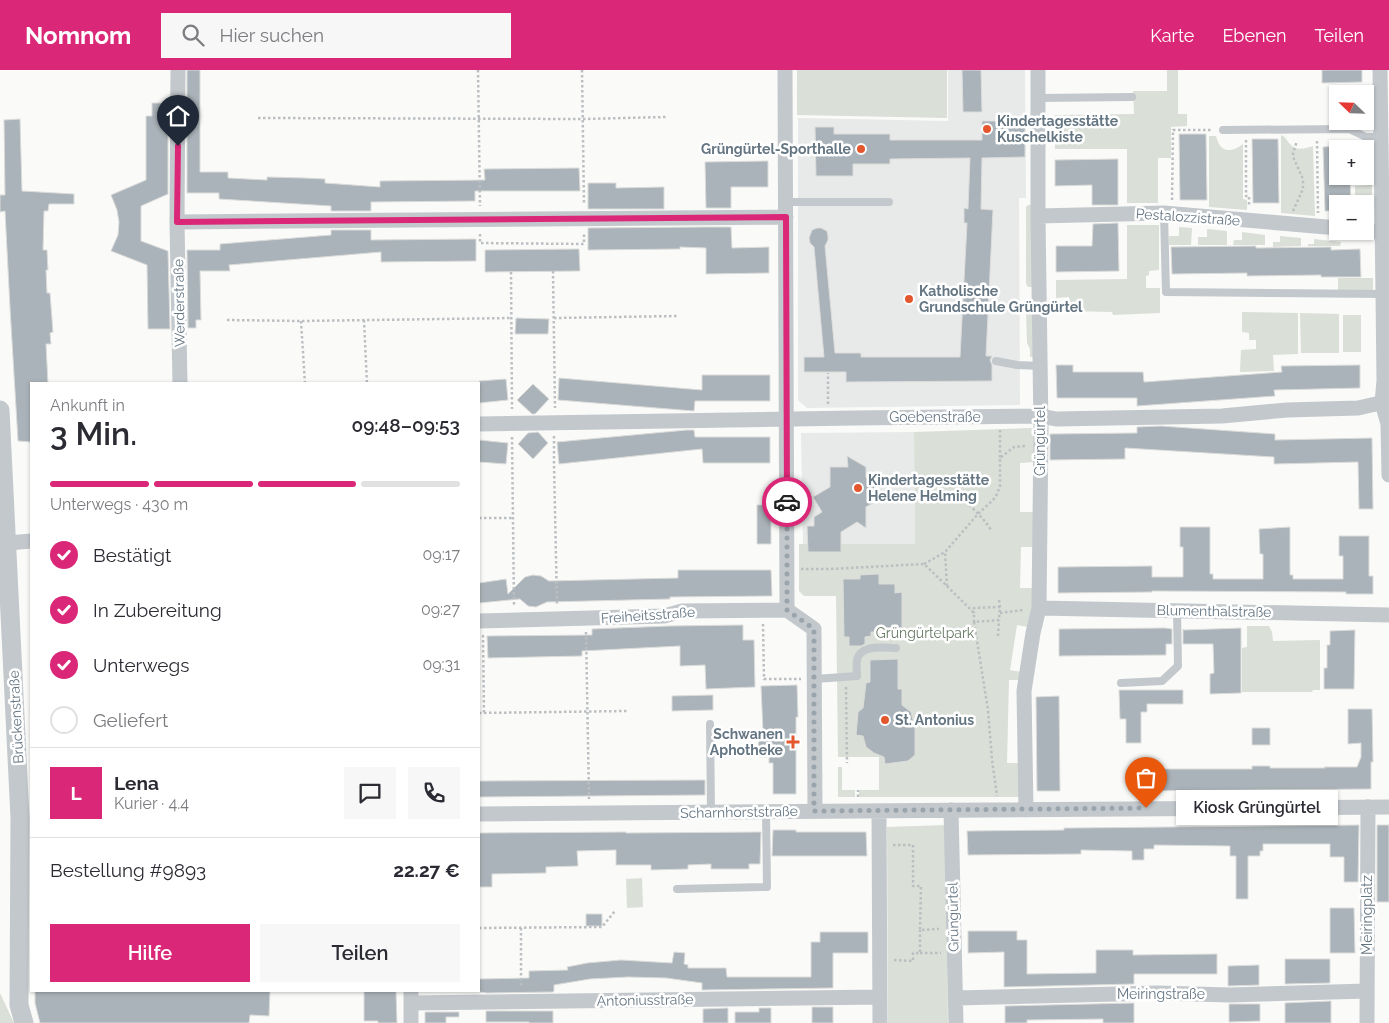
<!DOCTYPE html>
<html lang="de">
<meta charset="utf-8">
<style>
:root{--surface:#fff;--page:#f7f7f7;--text:#2b2b33;--muted:#7c7c81;--line:#e1e1e2;--accent:#db2777}
body{margin:0;font-family:Raleway,sans-serif;background:var(--page);color:var(--text);height:100vh;display:flex;flex-direction:column;font-size:19px;white-space:nowrap}
*{box-sizing:border-box;margin:0}
p{font-size:16px;color:var(--muted)}
.icon{flex:none;width:28px;height:28px;fill:none;stroke:currentColor;stroke-width:2;stroke-linecap:round;stroke-linejoin:round}
.map{position:relative;flex:1;overflow:hidden}
.sheet{position:absolute;left:30px;top:312px;width:450px;height:610px;display:flex;flex-direction:column;background:var(--surface);border-radius:0px;box-shadow:0 1px 4px #0004}
.sheet>*{flex:none}
.needle{width:32px;rotate:293deg}
.controls{position:absolute;left:1329px;top:15px;display:grid;gap:10px}
.controls a{display:grid;place-items:center;width:45px;height:45px;border-radius:0px;background:var(--surface);box-shadow:0 1px 4px #0004;font-size:25px}
.pin{position:absolute;display:grid;place-items:center;width:42px;height:42px;color:#fff;margin:-51px -21px;border-radius:50% 50% 50% 0;rotate:-45deg;box-shadow:0 0 5px #0007}
.pin .icon{rotate:45deg}
.courier{position:absolute;display:grid;place-items:center;width:50px;height:50px;margin:-25px;border:4px solid #db2777;border-radius:50%;background:#fff;color:#222;box-shadow:0 1px 6px #0007}
.bubble{position:absolute;height:35px;border-radius:0px;background:var(--surface);box-shadow:0 1px 4px #0004;font-size:16px;font-weight:600;line-height:35px;text-align:center}
.headline em{font-style:normal;font-weight:600}
.headline div{display:flex;flex-direction:column-reverse}
.headline{display:flex;align-items:center;justify-content:space-between;height:85px;padding:0 20px}
h1{font-size:32px;font-weight:600;line-height:38px}
.bar{display:grid;grid-template-columns:repeat(4,1fr);gap:8px 5px;align-content:center;height:60px;padding:0 20px}
.bar i{height:6px;border-radius:4px;background:var(--line)}
.bar .current{background:var(--accent)}
.bar p{grid-column:span 4}
.line{display:flex;align-items:center;gap:12px;padding:0 20px;border-top:1px solid var(--line)}
.line div{flex:1}
.round{display:grid;place-items:center;flex:none;width:52px;height:52px;border-radius:0px;background:var(--page)}
ol{padding:0 20px;list-style:none}
li{display:flex;align-items:center;gap:15px;height:55px}
li p{margin-inline-start:auto}
li .icon{padding:5px;border-radius:50%;background:var(--accent);color:#fff;stroke-width:4}
li:last-child{color:var(--muted)}
li i{width:28px;height:28px;border:2px solid var(--line);border-radius:50%}
.primary-button{display:flex;gap:10px;margin-top:auto;padding:10px 20px}
.primary-button a{flex:1;height:58px;border-radius:0px;background:var(--accent);color:#fff;font-size:20px;font-weight:600;line-height:58px;text-align:center}
.primary-button a+a{background:var(--page);color:var(--text)}
header{display:flex;align-items:center;gap:30px;box-sizing:border-box;height:70px;padding:0 25px;background:var(--accent);color:#fff}
header strong{font-size:24px}
nav{display:flex;gap:28px;margin-inline-start:auto;font-size:18px}
.search{width:350px;height:45px;background:var(--page);display:flex;align-items:center;gap:12px;box-sizing:border-box;padding:0 18px;border-radius:0px;color:var(--muted);font-size:19px}
.map>svg:first-child{display:block}
.built{fill:#e8e9e9}
.green{fill:#dadfd7}
.building{fill:#aab3b9;stroke:#dcdcda}
.lines{fill:none;stroke-linecap:round;stroke-linejoin:round}
.path{stroke:#bbbfc2;stroke-width:2.5;stroke-dasharray:2.5 2.5;stroke-linecap:butt}
.service{stroke:#c3c8cc;stroke-width:8}
.minor{stroke:#c3c8cc;stroke-width:15}
.tertiary{stroke:#c3c8cc;stroke-width:19}
.done{stroke:#99a4ac;stroke-width:5;stroke-dasharray:0 9}
.route{stroke:#db2777;stroke-width:6}
.poi-dot{fill:#e4572e;stroke:#fff;stroke-width:2}
.labels{text-anchor:middle;dominant-baseline:central;stroke-width:5;stroke-linejoin:round;paint-order:stroke}
.poi-label{font-size:14px;font-weight:bold;fill:#657683;stroke:#fff;text-anchor:start}
.street-label{font-size:14px;fill:#657683;stroke:#fff}
.park-label{font-size:14px;fill:#687a64;stroke:#fff}
</style>
<header>
<strong>Nomnom</strong>
<div class="search"><svg class="icon" aria-label="search" viewBox="0 0 24 24"><circle cx="10" cy="10" r="6"/><path d="M15 15l6 6"/></svg>Hier suchen</div>
<nav><a>Karte</a><a>Ebenen</a><a>Teilen</a></nav>
</header>
<div class="map">
<svg width="1389" height="953" viewBox="0 0 1389 953">
<rect width="100%" height="100%" fill="#fafaf8"/>
<path class="built" d="M948,0H1025L1026,128H1019L1020,335L807,338L798,330V48L948,51Z
M914,362L915,474H803L801,363Z"/>
<path class="green" d="M797,0H947V48L797,45Z
M1167,0H1178V44H1187V56L1171,57V88H1158V133H1127V79H1055V45L1134,44L1133,21H1167Z
M1281,65C1287,68 1286,70 1290,74C1296,82 1306,78 1313,76L1315,146L1281,143Z
M1209,66H1216C1220,82 1230,84 1243,74V129L1247,130V140L1209,137Z
M1372,115V150L1365,149V134H1355V116Z
M1028,135H1032L1033,217H1028L1026,214V137Z
M1127,155H1159V200L1149,201V205L1146,206V218H1160V243L1113,245L1112,242L1069,241V227L1056,228V210L1127,209Z
M1179,157L1192,158L1191,175H1169V166H1179Z
M1207,159L1227,161V175H1198V167H1207Z
M1242,162L1265,165V175H1233L1234,170H1242Z
M1280,166L1301,168V176L1273,177V172H1280Z
M1314,169L1341,172L1340,176H1308V174H1314Z
M1338,208H1373V220H1338Z
M1029,235H1033V287H1030V279L1027,273L1026,240Z
M1242,242L1298,243V284L1273,285L1274,301L1240,302L1241,280L1256,279V270H1249V263L1242,262Z
M1300,243L1339,244V283H1301Z
M1343,245H1361V282H1343Z
M1034,358L1035,392L1020,393V442H1035L1034,477H1021L1020,518H1034V533L1029,557L1017,555L1010,600L1021,602L1020,610H1009L1007,693H1019L1020,727H859V720H879V687H838L836,526H804L799,521V474H915L914,362Z
M1247,556H1269L1272,562L1273,571L1320,570V620H1313L1312,622H1242V578L1247,577Z
M842,697V720H855V727H838V697Z
M946,755L948,953H888L887,757Z
M642,808L643,837L627,838L626,809Z
M0,923L14,953H0Z"/>
<path class="building" d="M187,0H200V102H228V108L267,110V107L305,108L325,109V113L380,117V111L485,110L484,99L579,98L580,121H475V131L371,132V141H331V136L219,129V123H187Z
M962,0H981L982,42H963Z
M1322,0H1362V12L1322,13Z
M152,33H168V124L141,136V171L168,181L170,259H148L147,195L111,181L118,165L119,152L117,140L111,125L146,110V46H152Z
M20,49L22,121L74,124V134H49L48,141H44L43,180H47L48,200H46L47,223H50L53,262L50,263L51,274H46L48,314H31V372L18,371L10,238L5,141L0,142V125H5L4,50Z
M982,51H1025V87L982,88L981,139L993,140L986,286H992L990,290L992,295V311L846,312V302H804V287H824L814,177L810,173L809,168L812,160L817,158H821L827,161L828,166V170L825,176L835,283H861V287H960L967,153H964V138L968,139L970,88L890,89V94H853V106H816L815,57H834V64H890V70H982Z
M1179,64H1206L1207,130H1180Z
M1252,69H1278L1279,133H1253Z
M1338,76V106H1350L1351,134H1338V141H1325L1323,77Z
M1118,89V135H1092V115L1055,116V90Z
M768,91V117H731V138H706L705,92Z
M588,113H616V118L664,117V139H588Z
M1118,153L1119,201L1056,202V176H1092L1093,154Z
M706,157H731L732,178L769,177V203L706,204V178L680,177V179L588,180V158Z
M331,160H371V170L476,169V191L381,192V182L229,195L230,201H200L201,250H196V258H188L187,180H220V174L331,165Z
M1256,176V178L1331,177V180L1360,179L1361,207H1321V205L1247,206V203L1172,204L1171,177Z
M579,179L580,201L485,202V180Z
M516,248L549,249L548,264H515Z
M1056,295H1073V302H1143L1144,312L1282,302L1281,296L1360,295V318L1274,320L1275,326L1137,336V328H1057Z
M702,305H770V331H695L694,341L558,330L559,308L702,320Z
M506,309L508,330L479,333V311Z
M533,314L549,329L535,344H532L517,330Z
M1161,356L1275,364V370L1372,368L1373,439H1359L1358,392L1274,394V387L1125,378V389L1050,390V364L1137,363V357Z
M687,360H694L695,367H770V393H703L702,379L559,394L557,372Z
M538,362L548,373L533,389L518,374L528,363Z
M479,370L508,373L506,394L479,392Z
M847,386L866,397V407L875,412L874,422L884,427L866,437V458L857,452L841,462V482H808L807,456H814V447L822,442L813,427L830,417V397H848Z
M757,435H771V474H757Z
M1180,457H1210V504H1213V509H1263V484H1260L1259,459L1290,457V505H1293V509H1343V486H1339V466H1369V506H1373V524H1346V522L1152,521V522L1058,523V497L1152,496V507H1183V477H1180Z
M678,500H771L772,526L670,527V529L547,532L536,537L528,536L520,529L479,533V513L506,509L508,524L525,507L533,505L541,506L549,511L678,508Z
M879,504V514H895V523L902,522V562H871V566L865,567V574L861,576H849V567H844L843,509H860V505Z
M743,555V570H754L755,617L706,619L705,595L680,596V576L582,581V586L488,588L487,566L592,565V559L669,556Z
M1165,558L1172,559V574H1166V585L1059,586V559Z
M1241,558V623L1210,624V604L1214,603L1213,574H1183V559L1184,560Z
M1355,560L1354,619H1324V598H1327V575H1330V561Z
M898,589V619H902V635L911,642L914,654H915V685L908,691L885,694L884,687L874,683L866,677L863,666L856,665L858,642L863,638L866,613L870,612V590Z
M797,615L798,647H796V724H773V693H769V687H759L758,662H763L761,616Z
M1119,620H1183V634H1147V642H1141V673H1126V649H1120Z
M713,625V640L672,641V626Z
M1059,626L1060,721H1037L1036,627Z
M1348,639H1372L1373,692H1371V719L1129,721V699H1252V696H1270V698H1325L1324,697H1357L1361,687V673L1348,674Z
M1252,658H1270V675H1252Z
M705,710V725L479,727V711Z
M1359,755L1358,812H1344V787H1330V774H1263V781H1260V786H1248V829H1236V786H1230V776L1154,775V779H1144V790H1132V781L1081,780V784L968,785L967,761L1064,760V758H1072Z
M1377,755H1389V832H1377Z
M773,760H796V762H866L867,786H772Z
M626,762V763L761,762L760,794H749V799H711V794L688,795V799L651,800V795H616V780L577,781L578,796L546,797V803L492,804V817H479V763Z
M1330,838H1354L1355,883H1330Z
M586,844H602V856H586Z
M968,861H1017V870H1027V904L1096,903V880H1133V885L1217,884V904H1134V914L1004,917V882L968,883Z
M820,862H868V883H833V918L702,920V913L666,908L628,907L590,909L554,915V921L553,922L487,923L479,922V909L529,908V901L568,900L567,897L587,893L621,890L672,893L674,882L685,883L684,894L688,895V898H726L727,907H811V872H820Z
M1285,889H1330V913L1285,914Z
M1259,895V915L1228,916V896Z
M35,921H270L269,946L250,945L249,953H40L35,933Z
M364,921H396L397,953H378V951H364Z
M1331,931V953H1285V933Z
M1134,933V953H1103V949L1027,950V953H1005V936Z
M1229,934H1260V951L1229,952Z
M812,937H833V953H812Z
M728,938V953H703V939Z
M759,938H771V953H735V942H759Z
M486,941H553V953H529V952H486Z
M425,942H459V947H446V953H425Z"/>
<g class="lines">
<path class="path" d="M478,0L480,136
M582,0L584,134
M258,48L583,49L666,47
M1246,70V126H1249V137
M1317,71L1318,143
M1172,130L1173,60H1213
M1293,141L1303,119V109L1294,89L1293,83L1297,71
M480,164V173L584,174V162
M553,201L555,338
M511,202L512,339
M554,248L677,246
M227,250L301,251L512,248
M364,250L367,314
M301,251L305,314
M828,334V303
M1000,360V388
M554,366V394L557,535
M512,367L514,536
M962,428C972,438 983,447 991,460
M479,448H514
M924,494L945,482L978,444L993,430L997,424L1000,416V388L1014,377L1026,376
M801,499H830L924,494L947,516L945,482
M947,516L974,543V552L999,550L1000,537L974,538V543
M999,530L1000,537
M1000,543L1023,540
M974,552L988,640L992,690L997,726
M763,554L764,609H801
M586,562L589,729
M483,565L484,643
M998,566L999,550
M846,617L847,693
M479,643L628,641
M858,727V720
M893,775H913V816H921L920,860L939,859
M479,858L602,857L615,841
M521,858V916
M920,883H941
M894,890L913,891V883H920V860"/>
<path class="service" d="M1038,28L1132,27
M1223,60L1349,59L1366,67H1381
M786,132H889
M1164,143L1166,222L1383,224
M996,291L1017,295L1040,296
M815,609L857,606C857,601 856,595 857,590C860,574 884,578 896,578
M1121,613L1162,611L1178,596L1177,541
M710,654L711,742
M677,819L767,817L766,741"/>
<path class="minor" d="M178,0L177,152L180,314
M785,0L787,540
M1380,0L1383,224L1384,311L1382,333L1388,354L1389,405
M1038,146L1164,143L1338,158
M177,152L786,147
M1365,161L1382,163
M479,354L854,348L1041,346L1056,349L1222,346L1287,340L1358,338L1389,331
M8,473L31,471
M1039,538L1389,545
M787,540L814,559L815,741
M479,551L664,546L682,541L787,540
M951,740L956,953
M1026,740L1024,621L1033,563L1039,538L1041,359L1038,146V0
M879,741L880,953
M479,744L1389,737
M411,921V953
M956,928L1157,923L1230,925L1367,921
M411,933L880,927
M1367,953L1368,737"/>
<path class="tertiary" d="M0,340L20,748L19,935L24,953"/>
</g>
<g class="lines">
<path class="done" d="M787,432V540L814,559V741L1146,738"/>
<path class="route" d="M178,76L177,152L786,147L787,432"/>
</g>
<g class="poi-dot">
<circle cx="987" cy="59" r="5"/>
<circle cx="861" cy="79" r="5"/>
<circle cx="909" cy="229" r="5"/>
<circle cx="858" cy="418" r="5"/>
<circle cx="885" cy="650" r="5"/>
<path d="M790.5 664.5h5v5h5v5h-5v5h-5v-5h-5v-5h5z"/>
</g>
<g class="labels">
<g class="poi-label">
<text x="997" y="51">Kindertagesstätte<tspan x="997" dy="16">Kuschelkiste</tspan></text>
<text x="851" y="79" text-anchor="end">Grüngürtel-Sporthalle</text>
<text x="919" y="221">Katholische<tspan x="919" dy="16">Grundschule Grüngürtel</tspan></text>
<text x="868" y="410">Kindertagesstätte<tspan x="868" dy="16">Helene Helming</tspan></text>
<text x="895" y="650">St. Antonius</text>
<text x="783" y="664" text-anchor="end">Schwanen<tspan x="783" dy="16">Aphotheke</tspan></text>
</g>
<g class="street-label">
<text transform="translate(1188 147) rotate(4)">Pestalozzistraße</text>
<text transform="translate(179 233) rotate(-91)">Werderstraße</text>
<text x="935" y="347">Goebenstraße</text>
<text transform="translate(1040 371) rotate(-90)">Grüngürtel</text>
<text transform="translate(1214 541) rotate(1)">Blumenthalstraße</text>
<text transform="translate(648 545) rotate(-4)">Freiheitsstraße</text>
<text transform="translate(16 647) rotate(-93)">Brückenstraße</text>
<text transform="translate(739 742) rotate(-1)">Scharnhorststraße</text>
<text transform="translate(1367 845) rotate(-90)">Meiringplatz</text>
<text transform="translate(953 847) rotate(-91)">Grüngürtel</text>
<text x="1161" y="924">Meiringstraße</text>
<text transform="translate(645 930) rotate(-1)">Antoniusstraße</text>
</g>
<g class="park-label">
<text x="925" y="563">Grüngürtelpark</text>
</g>
</g>
</svg>
<div class="controls">
<a><svg class="needle" viewBox="-14 -14 28 28"><path d="M0-13l5 13h-10z" fill="#e53935"/><path d="M0 13l5-13h-10z" fill="#7c7c81"/></svg></a>
<a>+</a>
<a>−</a>
</div>
<div class="pin" style="left:1146px;top:738px;background:#ea580c"><svg class="icon" aria-label="bag" viewBox="0 0 24 24"><path d="M5 8h14l-1 12H6zM9 8a3 3 0 0 1 6 0"/></svg></div>
<div class="pin" style="left:178px;top:76px;background:#1f2937"><svg class="icon" aria-label="home" viewBox="0 0 24 24"><path d="M3 11l9-7 9 7M6 9v11h12V9"/></svg></div>
<div class="courier" style="left:787px;top:432px"><svg class="icon" aria-label="car" viewBox="0 0 24 24"><path d="M5 17H2v-5l4-1 3-4h7l3 4 3 1v5h-3M9 17h6M6 11h13"/><circle cx="7" cy="17" r="2"/><circle cx="17" cy="17" r="2"/></svg></div>
<div class="bubble" style="left:1176px;top:720px;width:162px">Kiosk Grüngürtel</div>
<section class="sheet">
<div class="headline"><div><h1>3 Min.</h1><p>Ankunft in</p></div><em>09:48–09:53</em></div>
<div class="bar"><i class="current"></i><i class="current"></i><i class="current"></i><i></i><p>Unterwegs · 430 m</p></div>
<ol>
<li><svg class="icon" aria-label="check" viewBox="0 0 24 24"><path d="M5 12l5 5 9-10"/></svg>Bestätigt<p>09:17</p></li>
<li><svg class="icon" aria-label="check" viewBox="0 0 24 24"><path d="M5 12l5 5 9-10"/></svg>In Zubereitung<p>09:27</p></li>
<li><svg class="icon" aria-label="check" viewBox="0 0 24 24"><path d="M5 12l5 5 9-10"/></svg>Unterwegs<p>09:31</p></li>
<li><i></i>Geliefert</li>
</ol>
<div class="line" style="height:90px"><b class="round" style="background:var(--accent);color:#fff">L</b><div><b>Lena</b><p>Kurier · 4.4</p></div><a class="round"><svg class="icon" aria-label="chat" viewBox="0 0 24 24"><path d="M4 5h16v11H9l-5 4z"/></svg></a><a class="round"><svg class="icon" aria-label="phone" viewBox="0 0 24 24"><path d="M5 4h4l2 5-3 2q2 4 5 5l2-3 5 2v4C11 20 4 13 5 4z"/></svg></a></div>
<div class="line" style="height:65px"><div>Bestellung #9893</div><b>22.27 €</b></div>
<div class="primary-button"><a>Hilfe</a><a>Teilen</a></div>
</section>
</div>
